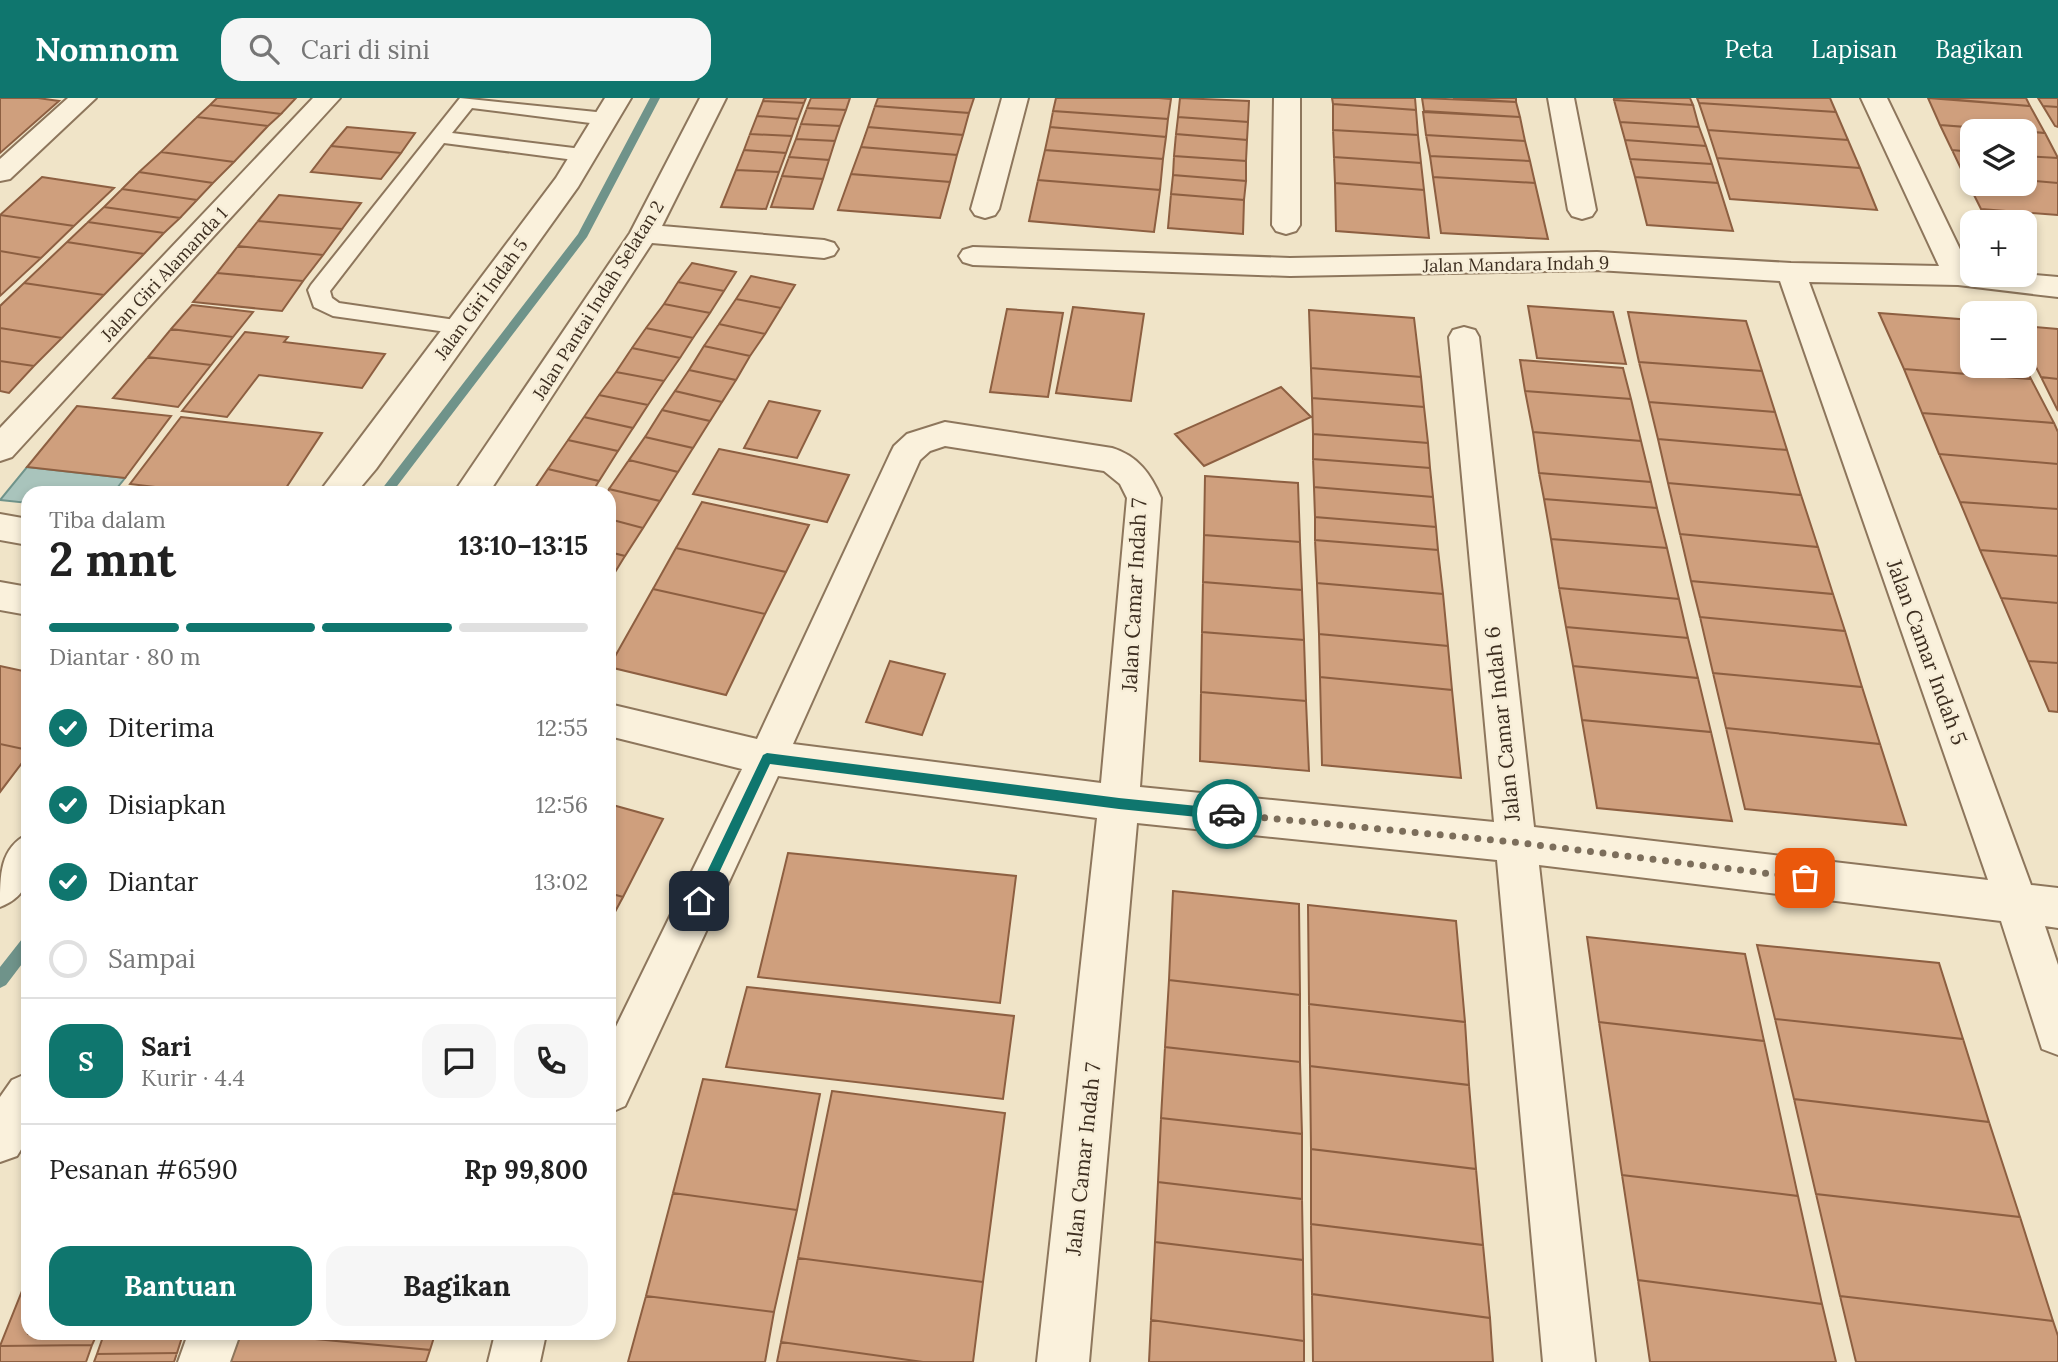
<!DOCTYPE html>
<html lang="id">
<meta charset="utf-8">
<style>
:root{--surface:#fff;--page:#f6f6f6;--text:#222;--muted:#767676;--line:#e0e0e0;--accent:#0f766e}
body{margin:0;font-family:Lora,serif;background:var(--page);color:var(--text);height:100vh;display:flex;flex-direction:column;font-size:26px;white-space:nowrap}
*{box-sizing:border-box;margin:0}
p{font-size:23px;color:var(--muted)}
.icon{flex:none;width:38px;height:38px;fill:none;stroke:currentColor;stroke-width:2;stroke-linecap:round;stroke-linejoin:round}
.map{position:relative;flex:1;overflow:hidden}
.sheet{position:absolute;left:21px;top:388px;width:595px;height:854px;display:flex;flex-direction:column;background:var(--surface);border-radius:21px;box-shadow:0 4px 10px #0003}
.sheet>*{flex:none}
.buttons{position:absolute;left:1960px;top:21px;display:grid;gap:14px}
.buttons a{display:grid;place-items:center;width:77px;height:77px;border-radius:14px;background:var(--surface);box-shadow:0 4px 10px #0003;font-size:35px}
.pin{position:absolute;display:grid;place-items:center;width:60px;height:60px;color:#fff;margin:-30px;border-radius:14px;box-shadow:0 4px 10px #0006}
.courier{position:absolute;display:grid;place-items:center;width:70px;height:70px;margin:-35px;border:5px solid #0f766e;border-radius:50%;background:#fff;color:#222;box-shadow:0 2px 9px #0007}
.head em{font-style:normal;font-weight:700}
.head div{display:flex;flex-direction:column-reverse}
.head{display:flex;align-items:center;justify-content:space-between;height:119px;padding:0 28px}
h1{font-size:46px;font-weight:700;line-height:52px}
.bar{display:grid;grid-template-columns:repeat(4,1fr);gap:10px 7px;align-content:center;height:84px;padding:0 28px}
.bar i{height:9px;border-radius:5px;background:var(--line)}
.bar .active{background:var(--accent)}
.bar p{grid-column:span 4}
.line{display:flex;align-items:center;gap:18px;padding:0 28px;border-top:2px solid var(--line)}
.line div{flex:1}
.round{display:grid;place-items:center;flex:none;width:74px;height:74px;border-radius:21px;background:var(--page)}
ol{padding:0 28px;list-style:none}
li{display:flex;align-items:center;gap:21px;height:77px}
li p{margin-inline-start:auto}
li .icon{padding:7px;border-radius:50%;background:var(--accent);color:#fff;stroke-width:4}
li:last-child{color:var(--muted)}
li i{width:38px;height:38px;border:4px solid var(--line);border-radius:50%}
.cta{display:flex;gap:14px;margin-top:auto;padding:14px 28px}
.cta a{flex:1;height:80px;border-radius:21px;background:var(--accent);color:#fff;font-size:28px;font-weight:700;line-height:80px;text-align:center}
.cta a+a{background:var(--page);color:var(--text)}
header{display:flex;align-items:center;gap:42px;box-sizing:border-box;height:98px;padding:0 35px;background:var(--accent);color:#fff}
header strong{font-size:33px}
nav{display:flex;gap:38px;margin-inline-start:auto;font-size:24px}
.search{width:490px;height:63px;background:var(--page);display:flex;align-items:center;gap:18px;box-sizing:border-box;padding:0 24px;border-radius:21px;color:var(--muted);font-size:26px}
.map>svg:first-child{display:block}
.water{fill:#a9c4bc;stroke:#6f938a;stroke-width:2}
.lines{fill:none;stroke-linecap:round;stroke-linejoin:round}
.stream{fill:#6f938a;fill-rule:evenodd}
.building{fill:#cf9f7d;stroke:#8d5f41;stroke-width:2}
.lane-casing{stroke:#8d765c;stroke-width:4}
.street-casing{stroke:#8d765c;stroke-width:4}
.lane{fill:#faf1dc;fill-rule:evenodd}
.street{fill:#faf1dc;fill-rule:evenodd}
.route{fill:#0f766e}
.done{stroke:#7c6e5b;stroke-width:7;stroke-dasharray:0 12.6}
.labels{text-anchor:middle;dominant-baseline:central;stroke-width:5;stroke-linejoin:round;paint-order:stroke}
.far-street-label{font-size:18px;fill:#3d2e20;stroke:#f7eed8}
.street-label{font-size:21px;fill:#3d2e20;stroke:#f7eed8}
</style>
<header>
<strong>Nomnom</strong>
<div class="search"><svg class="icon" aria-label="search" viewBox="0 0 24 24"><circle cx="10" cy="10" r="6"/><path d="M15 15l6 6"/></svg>Cari di sini</div>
<nav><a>Peta</a><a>Lapisan</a><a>Bagikan</a></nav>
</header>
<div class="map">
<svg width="2058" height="1264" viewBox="0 0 2058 1264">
<rect width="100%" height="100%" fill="#f0e4c8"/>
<path class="water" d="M27,369L125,380L113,395L28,396V405L0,402Z"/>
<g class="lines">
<path class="stream" d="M650,0H660L587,139L391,396H378L578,136Z
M28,839V858L6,887L0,890V869L22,841Z"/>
</g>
<path class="building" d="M0,0H38L59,3L0,55Z
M217,0H296L281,16L210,7Z
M764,0H806L804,5L763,3Z
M811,0H850L846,12L807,10Z
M878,0H974L969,15L875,8Z
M1056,0H1159L1171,1L1168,21L1053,13Z
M1180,0L1249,3L1248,24L1178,19Z
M1332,0H1415L1416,12L1333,6Z
M1422,0L1516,4L1520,19L1424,13Z
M1453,0H1516V4Z
M1614,0H1690L1693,7L1614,2Z
M1697,0H1830L1836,14L1699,5Z
M1928,0L2030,8L2045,35L1940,27Z
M1935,0H2026L2030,8Z
M2038,0H2058V9L2043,8Z
M1614,2L1693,7L1699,29L1620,24Z
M763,3L804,5L798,21L757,18Z
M1699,5L1836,14L1848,42L1708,32Z
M1333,6L1416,12L1418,37L1333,32Z
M210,7L281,16L268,28L197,19Z
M875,8L969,15L963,37L868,29Z
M2043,8L2058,9V29L2055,28Z
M807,10L846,12L840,28L801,26Z
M1053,13L1168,21L1166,39L1050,29Z
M1423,14L1520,19L1525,43L1426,37Z
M757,18L798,21L792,38L750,36Z
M197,19L268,28L234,64L161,54Z
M1178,19L1248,24L1247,42L1176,36Z
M1620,24L1699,29L1706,48L1625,42Z
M801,26L840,28L835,43L796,41Z
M1940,27L2023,33H1972V54L1952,52Z
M347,29L415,35L401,55L331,48Z
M868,29L963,37L957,57L861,49Z
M1050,29L1166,39L1163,61L1045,52Z
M1333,32L1418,37L1421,65L1334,59Z
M1708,32L1848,42L1860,70L1717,60Z
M2025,33L2045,35L2058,60L2025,58Z
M750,36L792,38L786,55L744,52Z
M1176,36L1247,42L1246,63L1174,58Z
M1426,37L1525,43L1530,63L1430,58Z
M796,41L835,43L829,62L789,59Z
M1625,42L1706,48L1712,66L1630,61Z
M331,48L401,55L381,81L311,74Z
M861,49L957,57L950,84L851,76Z
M744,52L786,55L779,74L736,72Z
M1045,52L1163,61L1160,92L1038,82Z
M1952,52L1972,54V78L1964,77Z
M161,54L234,64L213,85L139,74Z
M1174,58L1246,63V83L1173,77Z
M1430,58L1530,63L1535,85L1433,79Z
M2025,58L2058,60V85L2025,82Z
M789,59L829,62L823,81L782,78Z
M1334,59L1421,65L1424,92L1335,85Z
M1717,60L1860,70L1877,112L1730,101Z
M1630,61L1712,66L1718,85L1635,79Z
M736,72L779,74L766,111L721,109Z
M139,74L213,85L197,102L122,91Z
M851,76L950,84L940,120L838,112Z
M1173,77L1246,83L1244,102L1171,96Z
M1964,77L1972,78V86H2025V82L2058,85V117L1981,111Z
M782,78L823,81L813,111L771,109Z
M42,79L114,90L74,128L0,117Z
M1433,79L1535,85L1548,141L1441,135Z
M1635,79L1718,85L1733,133L1647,127Z
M1038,82L1160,92L1154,134L1029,123Z
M1335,85L1424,92L1429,140L1336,133Z
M122,91L197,102L180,120L104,109Z
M1171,96L1244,102L1243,136L1168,130Z
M279,97L361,105L342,131L258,123Z
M104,109L180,120L164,135L88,124Z
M0,117L74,128L41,160L0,153Z
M258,123L342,131L323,157L238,148Z
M88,124L164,135L144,156L67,144Z
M67,144L144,156L104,197L24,185Z
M238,148L323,157L303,183L217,175Z
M0,153L41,160L0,198Z
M692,165L736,174L724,193L678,184Z
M217,175L303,183L282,213L193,204Z
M751,178L795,187L781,210L736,201Z
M678,184L724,193L710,215L664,206Z
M24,185L104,197L62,240L0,230V208Z
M736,201L781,210L765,236L719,226Z
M664,206L710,215L693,240L646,230Z
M192,207L253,214L233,239L171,231Z
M1528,208L1613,214L1626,266L1537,260Z
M1073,209L1144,216L1131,303L1056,295Z
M1007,211L1063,215L1048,299L990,294Z
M1309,212L1414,220L1421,279L1311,270Z
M1628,214L1746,223L1762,273L1639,264Z
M1879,215L1972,222V268H2025L2031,281L1904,271Z
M719,226L765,236L750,258L704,248Z
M2025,228L2058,231V281L2041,279L2025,247Z
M0,230L62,240L34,268L0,263Z
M646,230L693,240L680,260L632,250Z
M171,231L233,239L211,267L148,259Z
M245,234L288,239L284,244L385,256L362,290L259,277L227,319L182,313Z
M704,248L750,258L736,282L689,272Z
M632,250L680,260L664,283L616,274Z
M148,259L211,267L178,309L113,300Z
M1520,262L1623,270L1631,301L1525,293Z
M0,263L34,268L9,295L0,293Z
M1639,264L1762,273L1775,314L1649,304Z
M1311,270L1421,279L1424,309L1312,300Z
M1904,271L2031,281L2054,325L1922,315Z
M689,272L736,282L722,304L675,293Z
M616,274L664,283L648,307L599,297Z
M2041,279L2058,281V313Z
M1281,289L1311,319L1204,368L1175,336Z
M675,293L722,304L710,323L662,312Z
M1525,293L1631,301L1641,343L1533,334Z
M599,297L648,307L633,330L584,319Z
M1312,300L1424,309L1428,345L1313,336Z
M769,303L820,313L797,360L744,350Z
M1649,304L1775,314L1787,352L1658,341Z
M77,308L171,318L125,380L27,369Z
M662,312L710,323L693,350L645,339Z
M1922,315L2054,325L2058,334V366L1939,356Z
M181,319L322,335L282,396H214L130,386Z
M584,319L633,330L618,353L568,342Z
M1533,334L1641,343L1651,384L1539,375Z
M1313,336L1428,345L1430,370L1313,361Z
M645,339L693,350L678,374L629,362Z
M1658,341L1787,352L1801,397L1668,385Z
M568,342L618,353L599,383L548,371Z
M719,351L849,377L827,424L693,396Z
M1939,356L2058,366V411L1960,404Z
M1313,361L1430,370L1433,399L1314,389Z
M629,362L678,374L660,403L609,391Z
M548,371L599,383L591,396H531Z
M1539,375L1651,384L1657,410L1544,401Z
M1205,378L1298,385L1300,444L1204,437Z
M1668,385L1801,397L1818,449L1680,436Z
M1314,389L1433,399L1436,429L1315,419Z
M609,391L660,403L643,430L609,421V396H607Z
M1544,401L1657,410L1667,450L1551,441Z
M702,404L809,427L786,474L676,450Z
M1960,404L2058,411V458L1980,452Z
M1315,419L1436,429L1438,452L1315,442Z
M609,421L643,430L625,458L609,454Z
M1680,436L1818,449L1833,496L1691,483Z
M1204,437L1300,444L1302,492L1203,484Z
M1551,441L1667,450L1679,501L1559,490Z
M1315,442L1438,452L1443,496L1317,485Z
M676,450L786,474L765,516L653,491Z
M1980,452L2058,458V505L2001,500Z
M609,454L625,458L609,484Z
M1691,483L1833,496L1845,533L1700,519Z
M1203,484L1302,492L1304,542L1202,534Z
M1317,485L1443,496L1448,548L1319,536Z
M1559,490L1679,501L1688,540L1566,529Z
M653,491L765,516L726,597L609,569Z
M2001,500L2058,505V565L2028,563Z
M1700,519L1845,533L1862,589L1713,575Z
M1566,529L1688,540L1698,580L1573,568Z
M1202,534L1304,542L1306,603L1201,594Z
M1319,536L1448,548L1452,592L1320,579Z
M890,563L945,576L922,637L866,624Z
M2028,563L2058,565V614L2049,613Z
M0,568L28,574V652L0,646Z
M1573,568L1698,580L1711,634L1582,622Z
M1713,575L1862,589L1880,646L1726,630Z
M1320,579L1452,592L1461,680L1322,667Z
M1201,594L1306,603L1309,673L1200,663Z
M1582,622L1711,634L1732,723L1597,710Z
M1726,630L1880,646L1906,727L1745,711Z
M0,646L28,652V657L0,694Z
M609,706L663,721L623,799L609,795Z
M788,755L1016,778L1000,905L758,879Z
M1173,793L1299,806L1300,897L1169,882Z
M609,795L623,799L609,825Z
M1308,807L1456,823L1465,924L1309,906Z
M1587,839L1745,856L1764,943L1599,924Z
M1757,847L1939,865L1963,941L1775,921Z
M1169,882L1300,897V964L1165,949Z
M747,889L1014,918L1003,1001L726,969Z
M1309,906L1465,924L1469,987L1310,968Z
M1775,921L1963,941L1989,1024L1794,1001Z
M1599,924L1764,943L1798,1098L1622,1077Z
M1165,949L1300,964L1302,1036L1161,1020Z
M1310,968L1469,987L1476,1071L1311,1051Z
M703,981L820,996L797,1112L673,1095Z
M832,993L1005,1015L983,1184L798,1160Z
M1794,1001L1989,1024L2020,1119L1816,1096Z
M1161,1020L1302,1036V1101L1158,1084Z
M1311,1051L1476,1071L1483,1147L1311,1126Z
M1622,1077L1798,1098L1822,1206L1638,1182Z
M1158,1084L1302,1101L1303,1162L1155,1144Z
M673,1095L797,1112L774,1214L646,1198Z
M1816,1096L2020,1119L2053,1223L1840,1198Z
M1311,1126L1483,1147L1490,1220L1312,1196Z
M1155,1144L1303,1162L1304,1243L1151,1222Z
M798,1160L983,1184L973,1264H923L781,1244Z
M1638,1182L1822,1206L1836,1264H1650Z
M24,1188H28V1236H97L92,1247L0,1248Z
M1312,1196L1490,1220L1493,1264H1313Z
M646,1198L774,1214L765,1264H628Z
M1840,1198L2053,1223L2058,1238V1264H1856Z
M1151,1222L1304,1243V1264H1149Z
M104,1236H183L177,1255L97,1256Z
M241,1236H263L430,1252L426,1264H230Z
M263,1236H435L430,1252Z
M781,1244L923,1264H777Z
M92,1247L86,1264H0V1248Z
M177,1255L174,1264H94L97,1256Z"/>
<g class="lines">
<defs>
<path id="lane" d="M460,0L606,15L615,21L606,27L472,10L452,35L582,51L592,57L582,63L444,45L330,193L332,200L339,205L469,224L472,229L469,234L461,236L333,218L314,209L308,192L311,187Z"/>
<path id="street" d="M68,0H96L10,81L0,83V61Z
M313,0H340L12,359L0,363V330Z
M605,0H631L578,89L376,371L355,396H318L556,80Z
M700,0H726L662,128L824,142L834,145L838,151L834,157L824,160L652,145L488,396H453L630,135Z
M1002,0H1028L999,111L995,117L985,120L975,117L971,111Z
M1274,0H1300V127L1296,133L1286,136L1276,133L1272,127Z
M1548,0H1574L1596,112L1592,118L1582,121L1572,118L1568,112Z
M1861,0H1887L1969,170H1972V177L2025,176L2058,179V199L1958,187L1809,184L2031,787L2058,790V830L2045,828L2058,867V957L2042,951L2001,823L1539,767L1595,1264H1543L1497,762L1137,725L1089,1264H1037L1097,720L778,678L625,1008L609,1015V943L742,671L609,638V606L757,641L890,356L894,348L907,336L945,324L1112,350C1138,358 1151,376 1161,400L1140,689L1494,724L1449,239L1453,232L1464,229L1475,232L1479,239L1534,729L1988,782L1780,183L1597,172L1290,178L973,167L963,164L959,158L963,152L973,149L1290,160L1597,154L1791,165L1939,168ZM945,348L1104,373L1120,386L1127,400L1101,685L793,646L920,362L930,353Z
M0,416L28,421V447L0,442Z
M0,484L28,489V517L0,512Z
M28,736C28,769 36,795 0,809C0,776 0,750 28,736Z
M28,975V1040L17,1058L0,1064V999L12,982Z
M188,1236H240L230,1264H178Z
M495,1236H546L540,1264H488Z"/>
</defs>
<use href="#lane" class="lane-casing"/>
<use href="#street" class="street-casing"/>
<use href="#lane" class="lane"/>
<use href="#street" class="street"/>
</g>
<path class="route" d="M767,655L1119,700L1227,711L1233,716L1227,722L1119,711L770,666L704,807H695V799L763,657Z"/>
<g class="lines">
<path class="done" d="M1227,716L1513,744L1805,780"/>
</g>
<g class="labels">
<g class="far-street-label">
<text transform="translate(1516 166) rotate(-1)">Jalan Mandara Indah 9</text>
<text transform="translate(164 176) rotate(-47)">Jalan Giri Alamanda 1</text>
<text transform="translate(481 201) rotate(-54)">Jalan Giri Indah 5</text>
<text transform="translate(598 202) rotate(-58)">Jalan Pantai Indah Selatan 2</text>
</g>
<g class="street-label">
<text transform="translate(1134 497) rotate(-87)">Jalan Camar Indah 7</text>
<text transform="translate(1927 554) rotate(70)">Jalan Camar Indah 5</text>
<text transform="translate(1502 626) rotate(-96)">Jalan Camar Indah 6</text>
<text transform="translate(1083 1061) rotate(-84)">Jalan Camar Indah 7</text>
</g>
</g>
</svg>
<div class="buttons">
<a><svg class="icon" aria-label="layers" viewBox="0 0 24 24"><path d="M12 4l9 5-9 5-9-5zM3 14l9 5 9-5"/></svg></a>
<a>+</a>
<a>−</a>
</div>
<div class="pin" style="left:1805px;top:780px;background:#ea580c"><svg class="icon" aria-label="bag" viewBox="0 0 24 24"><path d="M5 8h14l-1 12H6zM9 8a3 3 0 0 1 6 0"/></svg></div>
<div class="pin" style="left:699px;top:803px;background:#1f2937"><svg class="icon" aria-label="home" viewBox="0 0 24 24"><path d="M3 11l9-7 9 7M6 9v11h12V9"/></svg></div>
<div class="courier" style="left:1227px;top:716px"><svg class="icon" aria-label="car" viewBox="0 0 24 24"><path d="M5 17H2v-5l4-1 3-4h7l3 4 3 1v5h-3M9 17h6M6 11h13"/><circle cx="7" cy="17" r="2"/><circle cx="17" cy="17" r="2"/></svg></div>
<section class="sheet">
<div class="head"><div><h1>2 mnt</h1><p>Tiba dalam</p></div><em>13:10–13:15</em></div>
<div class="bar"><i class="active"></i><i class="active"></i><i class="active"></i><i></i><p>Diantar · 80 m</p></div>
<ol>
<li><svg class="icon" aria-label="check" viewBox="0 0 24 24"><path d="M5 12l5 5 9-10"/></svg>Diterima<p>12:55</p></li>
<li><svg class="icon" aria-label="check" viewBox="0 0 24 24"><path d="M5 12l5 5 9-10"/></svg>Disiapkan<p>12:56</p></li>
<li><svg class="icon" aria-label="check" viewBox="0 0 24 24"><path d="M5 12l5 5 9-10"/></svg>Diantar<p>13:02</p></li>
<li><i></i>Sampai</li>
</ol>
<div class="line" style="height:126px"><b class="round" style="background:var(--accent);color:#fff">S</b><div><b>Sari</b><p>Kurir · 4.4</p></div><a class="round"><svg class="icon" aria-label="chat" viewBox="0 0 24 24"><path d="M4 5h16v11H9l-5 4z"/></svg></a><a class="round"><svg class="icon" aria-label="phone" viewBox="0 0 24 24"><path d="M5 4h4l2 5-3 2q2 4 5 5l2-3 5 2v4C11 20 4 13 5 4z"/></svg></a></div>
<div class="line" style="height:91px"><div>Pesanan #6590</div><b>Rp 99,800</b></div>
<div class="cta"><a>Bantuan</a><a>Bagikan</a></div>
</section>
</div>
